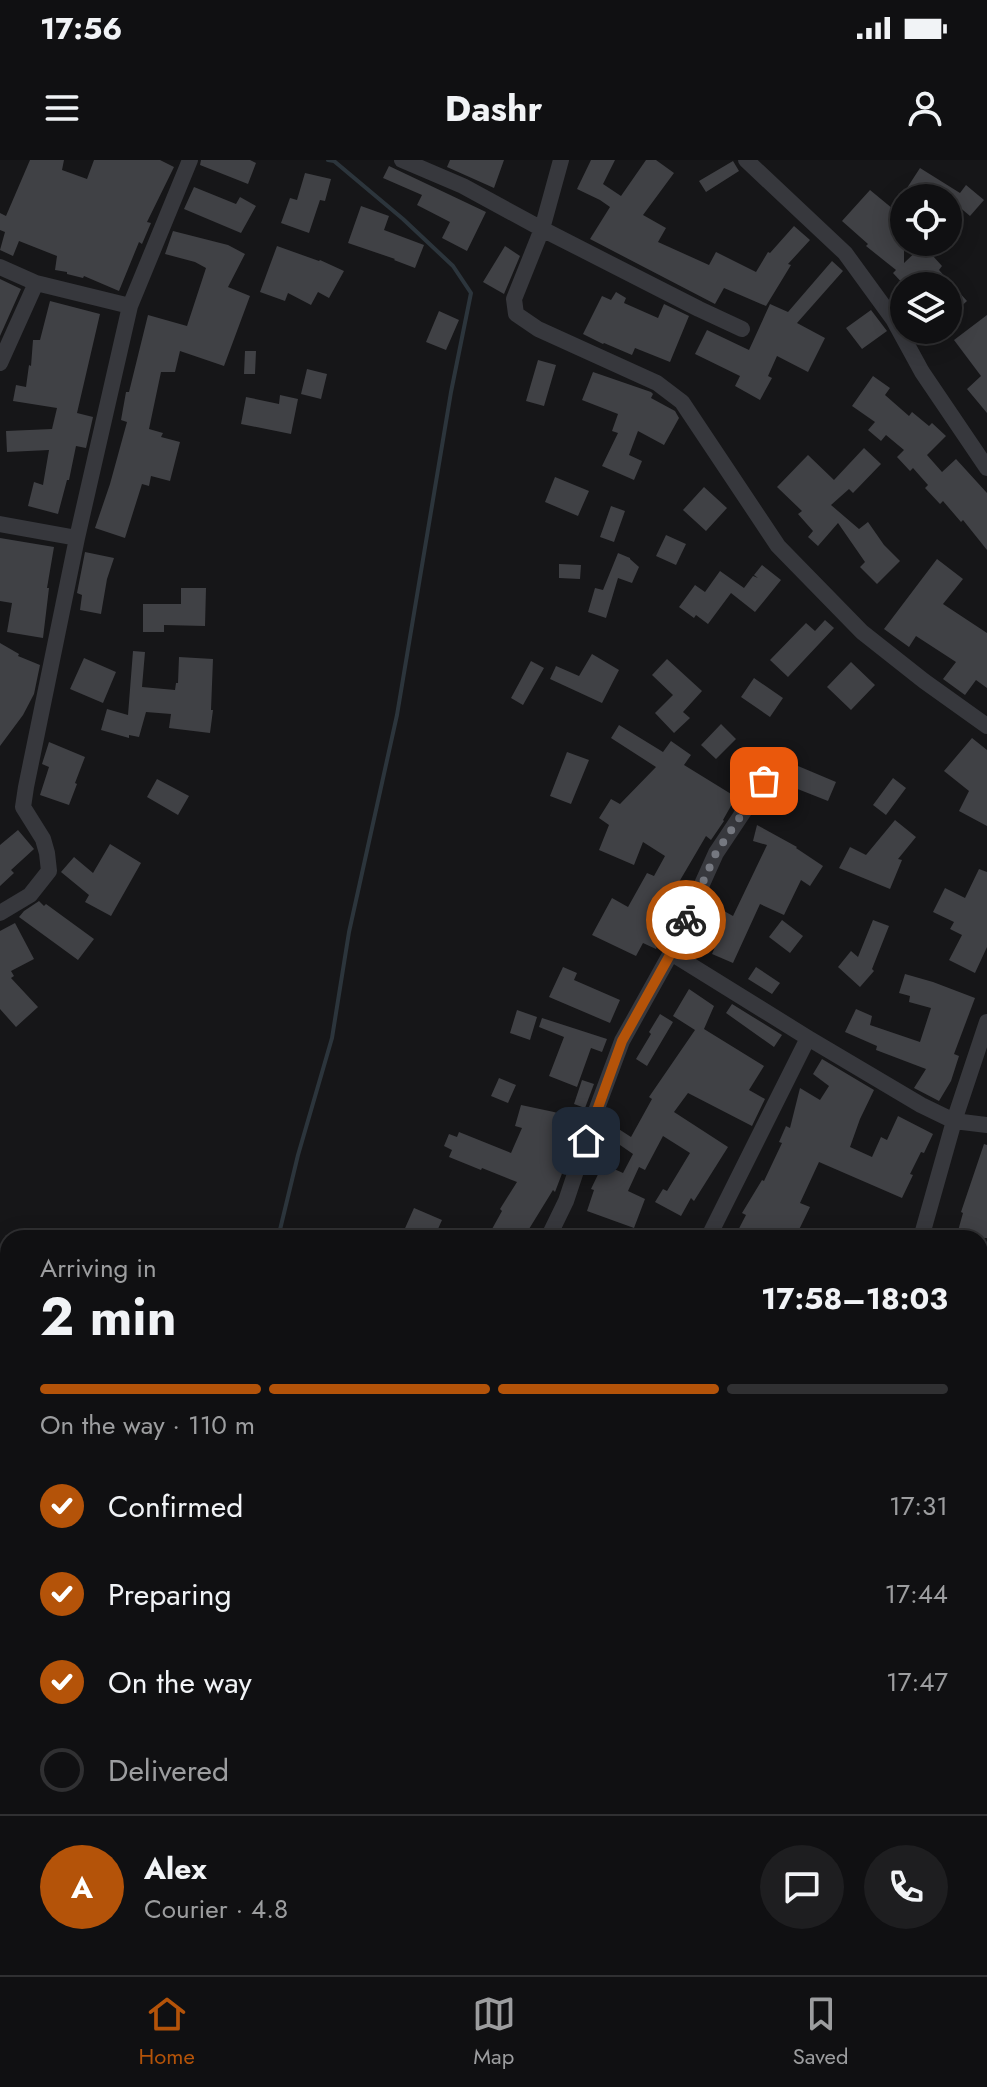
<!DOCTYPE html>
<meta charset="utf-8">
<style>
:root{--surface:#101012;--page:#1e1e20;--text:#f1f3f6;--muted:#9c9d9f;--line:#303032;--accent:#b45309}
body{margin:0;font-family:Jost,sans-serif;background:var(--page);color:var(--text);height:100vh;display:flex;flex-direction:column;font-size:30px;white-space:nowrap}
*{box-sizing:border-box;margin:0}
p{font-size:26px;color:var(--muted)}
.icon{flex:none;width:44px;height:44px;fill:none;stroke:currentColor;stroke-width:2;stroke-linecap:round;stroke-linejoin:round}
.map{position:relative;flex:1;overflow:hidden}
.side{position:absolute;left:0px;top:1070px;width:988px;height:746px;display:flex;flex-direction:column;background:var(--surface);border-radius:24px 24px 0 0;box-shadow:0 4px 20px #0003,0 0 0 2px var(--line)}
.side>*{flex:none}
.buttons{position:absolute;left:890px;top:24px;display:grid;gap:16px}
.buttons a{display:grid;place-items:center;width:72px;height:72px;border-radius:50%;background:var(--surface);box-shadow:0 4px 20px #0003,0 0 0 2px var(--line);font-size:40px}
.pin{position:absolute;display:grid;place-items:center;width:68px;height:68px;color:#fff;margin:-34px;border-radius:16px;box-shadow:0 4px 12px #0006}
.courier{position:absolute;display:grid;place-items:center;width:80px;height:80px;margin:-40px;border:6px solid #b45309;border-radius:50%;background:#fff;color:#222;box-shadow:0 2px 10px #0007}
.overview em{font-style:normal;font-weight:700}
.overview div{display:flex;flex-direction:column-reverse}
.overview{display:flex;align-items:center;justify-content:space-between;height:136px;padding:0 40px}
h1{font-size:52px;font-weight:700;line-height:60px}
.bar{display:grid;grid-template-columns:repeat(4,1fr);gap:12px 8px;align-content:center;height:96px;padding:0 40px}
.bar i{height:10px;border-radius:6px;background:var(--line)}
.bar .on{background:var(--accent)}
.bar p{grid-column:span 4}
.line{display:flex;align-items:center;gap:20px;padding:0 40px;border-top:2px solid var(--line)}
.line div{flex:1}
.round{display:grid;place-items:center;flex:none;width:84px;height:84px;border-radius:42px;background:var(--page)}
ol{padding:0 40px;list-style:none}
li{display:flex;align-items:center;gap:24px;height:88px}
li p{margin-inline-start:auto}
li .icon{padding:8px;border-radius:50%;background:var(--accent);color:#fff;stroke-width:4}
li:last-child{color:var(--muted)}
li i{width:44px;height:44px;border:4px solid var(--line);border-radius:50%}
.status{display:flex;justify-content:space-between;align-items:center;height:56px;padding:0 40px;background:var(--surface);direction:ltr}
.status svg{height:22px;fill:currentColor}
header{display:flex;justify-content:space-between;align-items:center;height:104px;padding:0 40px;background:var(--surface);font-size:36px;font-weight:700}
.dock{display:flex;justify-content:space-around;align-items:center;height:112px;border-top:2px solid var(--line);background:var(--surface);font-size:22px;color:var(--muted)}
.dock a{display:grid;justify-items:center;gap:4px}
.dock .on{color:var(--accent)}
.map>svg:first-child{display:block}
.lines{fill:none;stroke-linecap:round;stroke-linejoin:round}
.stream{stroke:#2c353c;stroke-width:4}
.building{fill:#404145}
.minor{stroke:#37383d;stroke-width:16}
.done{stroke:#757880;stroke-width:8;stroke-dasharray:0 14.4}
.route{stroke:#b45309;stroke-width:10}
</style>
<div class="status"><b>17:56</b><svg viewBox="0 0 49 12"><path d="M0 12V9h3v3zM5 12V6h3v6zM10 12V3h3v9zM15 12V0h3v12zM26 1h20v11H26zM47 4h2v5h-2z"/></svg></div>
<header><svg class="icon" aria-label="menu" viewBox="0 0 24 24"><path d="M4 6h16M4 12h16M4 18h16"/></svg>Dashr<svg class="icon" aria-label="person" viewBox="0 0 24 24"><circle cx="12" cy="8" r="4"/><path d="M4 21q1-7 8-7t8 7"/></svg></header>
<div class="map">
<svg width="987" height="1815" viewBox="0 0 987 1815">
<rect width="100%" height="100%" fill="#161618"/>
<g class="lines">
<path class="stream" d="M278,1078L298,995L332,878L349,772L397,555L451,232L471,133L453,106L403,59L334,1L328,0
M317,1808L319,1815"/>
</g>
<path class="building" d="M30,0H64L62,10L87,19L94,0H160L174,7L147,62L151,63L142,84L139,82L119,131L84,116L83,118L67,114V112L55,110L57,96L19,81L13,96L0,90L5,72L0,70V53L6,56Z
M201,0H250L256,3L248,24L200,5Z
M450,0H504L494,28L447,7Z
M591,0H615L603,24L621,36L646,0H656L674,13L643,55L666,68L658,82L709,105L716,92L756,112L768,92L770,93L794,66L810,80L788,104L791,105L766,146L724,128L715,144L590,79L610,47L600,40L577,29Z
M733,1L739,11L706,32L699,21Z
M389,6L486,52L467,91L442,78L450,62L417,45L422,35L383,18Z
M920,8L960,33L966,25L984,40L970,56L938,29L932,38H923L907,28Z
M305,13L331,19L325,41L320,40L309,73L281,63L290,38L297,40Z
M194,27L236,44L240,37L256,46L241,73L184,49Z
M870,30L904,58V103L923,85L942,106L939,110L967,141L948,158V126H905L893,113L896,110L866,86L868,84L842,61Z
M361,46L389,56L384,70L424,85L415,108L394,100L395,99L348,83Z
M173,71L228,85L245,94L228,127L250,136L224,206L180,191L175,212H161L149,269L163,273L161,277L180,282L170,321L151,316L149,326L142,324L125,378L95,368L110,324L127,262L121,260L126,232H129L148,155L187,166L206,108L195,102L165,94Z
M277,86L319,101L320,100L344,111L329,138L318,132L311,145L288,133L285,141L260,132Z
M505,86L520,96L504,134L483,122Z
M832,101L843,111L797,163L825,178L808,212L777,196L768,216L772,218L760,240L735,226L740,216L695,194L707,170L749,190L770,144L788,152Z
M0,119L21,129L0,176Z
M616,132L626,138L624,143L658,158L664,144L689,156L670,202L635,188L632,195L604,183L603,184L583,174L602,136L611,140Z
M50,141L100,154L77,253L93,257L86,288L76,286L69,320H67L58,354L28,346L34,322L43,325L49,290L7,292L6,271L52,269L57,248L13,241L16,225L26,227L29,205L31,206L33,180H40Z
M871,150L887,171L862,189L846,168Z
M439,151L459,160L446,190L426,182Z
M987,155V253L967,229L981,216L954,180Z
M245,191H256L255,214H244Z
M538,200L556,205L544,246L526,241Z
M307,209L327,214L321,239L301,234Z
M593,212L651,232L653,234L651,238L675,251L679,258L664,285L638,271L629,295L642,301L634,320L602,306L618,273L612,271L618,254L582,240Z
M873,216L890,228L885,235L909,256L912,252L929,266L932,263L946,276L927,295L942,312L956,299L987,333V390L963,360L961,362L943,341L940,344L925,328L928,325L913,308L910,311L897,297L904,290L886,275L881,281L868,270L875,262L852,246Z
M280,235L298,239L291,274L241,264L246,237L279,244Z
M864,288L881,304L853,333L849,329L831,345L859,369L868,362L884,385L900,401L877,424L860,407L865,402L838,363L818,386L808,377L813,371L798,354L802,351L777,327L808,295L834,320Z
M555,317L589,331L578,356L545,342Z
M704,327L727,348L706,371L683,350Z
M611,346L625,351L614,382L600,377Z
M666,375L686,384L676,405L656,396Z
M0,378L54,387L47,428H49L43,478L7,472L12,443L0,441Z
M85,392L114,398L107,419L101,454L80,450L82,435L77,433Z
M618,393L630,398V399L639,407L632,423L618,418L606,458L588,452L595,428L603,430Z
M937,399L963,419L943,444L987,473V528L976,520L965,535L943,519L956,502L916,476L909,487L884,469Z
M559,404L581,405L580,419L559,418Z
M762,405L781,420L755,452L731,433L708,464L696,455L694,458L679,447L695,425L705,432L720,411L744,428L753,416L758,418L754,415Z
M181,428H206L205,466L164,465V472H143V444H181Z
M825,460L834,468L788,517L770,500L806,463L815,471Z
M0,483L19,494L18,496L40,505L34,534L23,555L0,586Z
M133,491L145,492L142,527L175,530L176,523H178L179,497L213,499L211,550H213L210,573L169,568L171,554L146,552L139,577L129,575V578L101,570L107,549L128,555Z
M592,494L619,510L602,543L550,519L556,506L579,516Z
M84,498L116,512L103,543L70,529Z
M667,499L702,531L683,552L690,558L674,573L655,553L673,535L652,515Z
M531,501L544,508L523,545L511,538Z
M851,502L875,525L851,550L827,527Z
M754,518L783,538L770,557L741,537Z
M721,564L736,579L716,599L701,585Z
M619,565L663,592L671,581L691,595L684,605L736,637L723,660L724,661L711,680L706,676L655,763L665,768L656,789L643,783L636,796L592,775L612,738L628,747L647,713L654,716L665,696L643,682L634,705L599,690L609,665L599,658L611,639L620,644L656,607L611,578Z
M972,578L987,590V666L959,651L969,631L944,611Z
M49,582L85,597L75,623L77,624L69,645L40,635L49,607L42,604Z
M567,592L589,600L571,644L550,636Z
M798,606L836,622L828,641L790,626Z
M893,618L906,628L886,655L873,645Z
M157,619L189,636L178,655L147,637Z
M895,660L916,677L898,699L902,700L890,729L839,708L850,687L866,695Z
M757,665L797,687L796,688L823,706L810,726L801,720L784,755L760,744L733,803L712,794L716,785L699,776L715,746L733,756L767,685L753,681Z
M18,670L34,689L11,710L14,713L0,726V685Z
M110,684L141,703L111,756L85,742L89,735L61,712L74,697L93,713Z
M979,709L987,712V787L975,813L949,800L962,775L950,769L954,762L933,752L945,728L965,738Z
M39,741L44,746L46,744L94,779L78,800L19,757L24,751Z
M782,760L803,776L790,793L769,777Z
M873,760L889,766L872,809L874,811L860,827L838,807L851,791L858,797Z
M15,763L34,799L11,811L14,816L11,818L38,847L16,867L0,849V771Z
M563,807L577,813L574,820L620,840L610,863L549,837Z
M756,807L780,823L772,834L748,819Z
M905,814L933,822L975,838L954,894L959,896L951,921L939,941L914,928L926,909L876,890L877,886L845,872L856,849L872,856L870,865L920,882L931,848L909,842L910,836L899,833Z
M689,829L714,846L704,869L764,906L749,930L765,939L752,966L688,933L674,952L728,987L694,1041L691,1038L681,1056L655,1042L663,1029L667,1031L690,993L663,976L645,1010L639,1007L628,1031L645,1039L634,1068L587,1051L594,1030L591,1029L603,1004L623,1013L633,994L607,976L614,966L631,977L652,939L649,937L695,870L673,856Z
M732,844L782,875L774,887L726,853Z
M517,850L537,857L530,880L510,873Z
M660,854L673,862L647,906L636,899L651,874L649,872Z
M542,858L607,879L602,892L591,888L577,927L549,916L564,877L539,867Z
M822,899L874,930L860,959L850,987L872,997L881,977L887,980L898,956L933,974L924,993L921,992L910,1014L913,1015L902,1038L819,1002L800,1043L810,1047L795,1078H734L746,1055L742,1053L762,1020L764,1021L782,983L779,982L786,966L790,968L800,928L820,940L829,926L813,914Z
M499,918L516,925L508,943L491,936Z
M582,920L594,924L585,948L574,944Z
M521,945L554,952L578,960L574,973L577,974L555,1032L553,1030L529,1069L538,1074L537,1078H487L502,1051L500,1049L517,1022L482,1008L481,1010L449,997L452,990L444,986L449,974L457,977L459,972L511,993L522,968L515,966Z
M984,984L987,985V1078H956L963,1053L961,1052Z
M414,1048L442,1060L434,1078H410L402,1075Z"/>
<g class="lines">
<path class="minor" d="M402,0L463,26L542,69L699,149L742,169
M561,0L542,69L514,139L516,154L538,169L657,223L682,242L778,386L862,472L924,521L987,566
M746,0L845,93L893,159L922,212L987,308
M0,107L36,123L130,146
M0,203L36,123
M0,364L77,378
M0,753L30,735L49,711L47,693L43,679L23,647L26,627L77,378L130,146L190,0
M671,793L808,878L921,945L954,961L987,965
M548,1078L566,1041L596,951L622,881L671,793L716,693L764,621
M708,1078L808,878
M921,1078L954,961L987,862
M0,1172H8
M980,1540L987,1513
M278,1808L279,1815
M449,1808L450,1815
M593,1815V1808
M782,1815L783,1808
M952,1815V1808"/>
</g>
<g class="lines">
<path class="done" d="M686,760L716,693L764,621"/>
<path class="route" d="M586,981L622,881L671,793L686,760"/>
</g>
</svg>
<div class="buttons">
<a><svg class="icon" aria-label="locate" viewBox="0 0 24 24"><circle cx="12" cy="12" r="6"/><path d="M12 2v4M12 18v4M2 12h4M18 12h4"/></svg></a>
<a><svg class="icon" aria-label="layers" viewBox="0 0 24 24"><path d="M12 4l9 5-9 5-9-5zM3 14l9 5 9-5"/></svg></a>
</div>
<div class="pin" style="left:764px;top:621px;background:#ea580c"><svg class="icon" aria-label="bag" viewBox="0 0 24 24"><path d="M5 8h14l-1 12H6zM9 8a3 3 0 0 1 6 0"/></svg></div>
<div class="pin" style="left:586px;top:981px;background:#1f2937"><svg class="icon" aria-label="home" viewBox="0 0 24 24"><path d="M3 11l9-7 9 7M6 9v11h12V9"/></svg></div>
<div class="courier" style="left:686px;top:760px"><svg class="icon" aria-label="bike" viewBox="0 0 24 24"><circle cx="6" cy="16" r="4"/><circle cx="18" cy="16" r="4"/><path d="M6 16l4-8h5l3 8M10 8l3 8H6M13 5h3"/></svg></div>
<section class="side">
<div class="overview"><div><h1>2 min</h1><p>Arriving in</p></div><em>17:58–18:03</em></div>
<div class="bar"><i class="on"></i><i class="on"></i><i class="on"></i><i></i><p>On the way · 110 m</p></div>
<ol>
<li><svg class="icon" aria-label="check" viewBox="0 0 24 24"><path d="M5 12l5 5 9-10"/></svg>Confirmed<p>17:31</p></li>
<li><svg class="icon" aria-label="check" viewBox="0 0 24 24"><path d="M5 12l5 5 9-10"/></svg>Preparing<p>17:44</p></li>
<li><svg class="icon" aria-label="check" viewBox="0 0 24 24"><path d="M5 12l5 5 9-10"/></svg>On the way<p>17:47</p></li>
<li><i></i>Delivered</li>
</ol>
<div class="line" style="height:144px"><b class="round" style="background:var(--accent);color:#fff">A</b><div><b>Alex</b><p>Courier · 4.8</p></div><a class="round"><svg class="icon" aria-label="chat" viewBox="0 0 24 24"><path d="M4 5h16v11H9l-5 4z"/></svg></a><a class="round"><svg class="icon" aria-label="phone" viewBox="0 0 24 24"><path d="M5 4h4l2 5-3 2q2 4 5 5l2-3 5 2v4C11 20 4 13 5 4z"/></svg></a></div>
</section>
</div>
<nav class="dock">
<a class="on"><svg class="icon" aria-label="home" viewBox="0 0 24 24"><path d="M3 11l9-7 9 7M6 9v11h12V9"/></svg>Home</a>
<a><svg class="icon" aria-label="map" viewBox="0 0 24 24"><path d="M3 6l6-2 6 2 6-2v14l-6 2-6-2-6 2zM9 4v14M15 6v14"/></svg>Map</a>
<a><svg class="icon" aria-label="saved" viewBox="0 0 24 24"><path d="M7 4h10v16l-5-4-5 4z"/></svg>Saved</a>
</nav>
